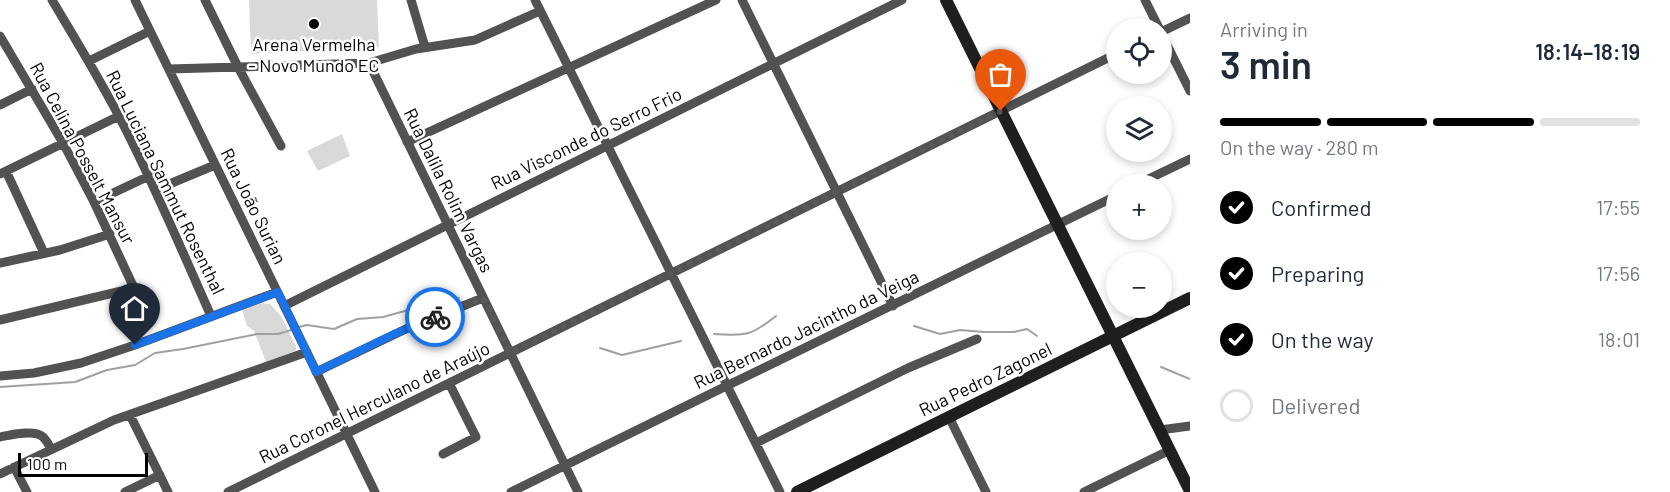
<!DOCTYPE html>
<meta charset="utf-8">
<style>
:root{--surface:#fff;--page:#f2f2f3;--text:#1f2937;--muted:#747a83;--line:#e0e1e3;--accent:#000}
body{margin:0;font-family:Barlow,sans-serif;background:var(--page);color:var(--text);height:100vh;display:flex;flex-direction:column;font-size:22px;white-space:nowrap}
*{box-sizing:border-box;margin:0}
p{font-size:20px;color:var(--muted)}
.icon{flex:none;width:33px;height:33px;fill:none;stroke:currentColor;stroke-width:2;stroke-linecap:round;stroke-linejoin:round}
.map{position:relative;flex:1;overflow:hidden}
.drawer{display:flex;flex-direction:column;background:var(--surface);width:480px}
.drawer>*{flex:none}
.tools{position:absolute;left:1106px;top:18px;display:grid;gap:12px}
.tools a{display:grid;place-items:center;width:66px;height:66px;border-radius:50%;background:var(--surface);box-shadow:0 3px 9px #0003;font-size:30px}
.scale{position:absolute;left:18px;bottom:15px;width:130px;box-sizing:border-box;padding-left:6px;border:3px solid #000;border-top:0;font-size:16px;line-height:21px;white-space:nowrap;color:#000;-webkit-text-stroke:4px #fff;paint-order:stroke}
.pin{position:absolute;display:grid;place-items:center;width:51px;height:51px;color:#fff;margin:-62px -26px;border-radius:50% 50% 50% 0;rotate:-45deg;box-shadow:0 0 6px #0007}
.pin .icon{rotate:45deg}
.courier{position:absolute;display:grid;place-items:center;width:60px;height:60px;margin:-30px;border:4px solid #1a73e8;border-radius:50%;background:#fff;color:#222;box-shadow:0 2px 8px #0007}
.summary em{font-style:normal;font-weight:600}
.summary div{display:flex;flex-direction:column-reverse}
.summary{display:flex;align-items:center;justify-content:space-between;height:102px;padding:0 30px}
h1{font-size:39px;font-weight:600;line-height:45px}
.bar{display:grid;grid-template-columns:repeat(4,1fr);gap:9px 6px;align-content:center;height:72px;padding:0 30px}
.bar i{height:8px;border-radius:4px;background:var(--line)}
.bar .current{background:var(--accent)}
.bar p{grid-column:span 4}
ol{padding:0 30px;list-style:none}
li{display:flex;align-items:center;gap:18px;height:66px}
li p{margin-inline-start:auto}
li .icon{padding:6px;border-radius:50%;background:var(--accent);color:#fff;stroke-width:4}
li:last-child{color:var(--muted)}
li i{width:33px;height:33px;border:3px solid var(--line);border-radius:50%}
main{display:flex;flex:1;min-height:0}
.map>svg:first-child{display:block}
.park{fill:#d9d9d9}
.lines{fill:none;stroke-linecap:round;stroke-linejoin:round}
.stream{stroke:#a0a0a0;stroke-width:2}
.street{stroke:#525252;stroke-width:9}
.secondary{stroke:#1f1f1f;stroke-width:12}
.done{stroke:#595959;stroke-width:6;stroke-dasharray:0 10.8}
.route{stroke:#1a73e8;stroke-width:8}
.poi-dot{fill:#000;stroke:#fff;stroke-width:2}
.labels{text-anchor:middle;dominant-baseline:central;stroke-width:5;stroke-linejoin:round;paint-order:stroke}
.poi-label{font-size:18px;fill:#000;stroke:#fff}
.street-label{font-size:18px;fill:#000;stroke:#fff}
</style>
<main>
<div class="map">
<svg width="1190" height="492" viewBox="0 0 1190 492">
<rect width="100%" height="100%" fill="#fff"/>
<path class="park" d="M249,0H377L379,47L251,54Z
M342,134L350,156L318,171L307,151Z
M257,303L270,304L281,316L296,346V350L293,352L266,362L254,331L247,326L242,309Z"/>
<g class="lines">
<path class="stream" d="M914,326L940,334L960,330L984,332H1014L1027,329L1037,336
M299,327L307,325L334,329L357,319L383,317L434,303L459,298
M714,334C746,336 751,336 776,316
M600,348L622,355L681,341
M1161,367L1190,379
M0,387L75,382L107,370L135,365L155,353L183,349L257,334H278L291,330"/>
<path class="street" d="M52,0C77,42 103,84 125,128C156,189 183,253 211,316
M135,0L375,492
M205,0L238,67L281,146
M411,0L425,47
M535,0L780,492
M742,0L893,306
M1145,0L1159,28
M1161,32L1190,18
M1161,33L1190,91
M0,36L63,143L94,202L134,288L0,320
M89,61L150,31
M369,63L578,492
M169,69L369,63L416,49L475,40L540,11
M0,105L32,89
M407,142L716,0
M6,171L44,253
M0,174L119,116
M1138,184L1190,159
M155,190L215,165
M94,202L149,176
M0,263L60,250L110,234
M284,306L902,0
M316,372L410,327L483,298
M0,376L34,373L81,363L135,345L277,292
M130,415L168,492
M949,417L986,492
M1160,430L1190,426
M0,437C10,435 35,429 43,437C46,440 49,445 51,449
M756,443L908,368L977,339
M443,454L476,437L449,383
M14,467L27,492
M0,474L114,420L307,352
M125,492L160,475
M228,492L1116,54
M511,492C712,392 915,295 1116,196
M1084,492L1170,450"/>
<path class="secondary" d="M946,0L1190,491
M797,492L1190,298"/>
</g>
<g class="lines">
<path class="done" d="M435,317L483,298L510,353L1001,111"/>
<path class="route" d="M135,345L278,292L316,372L392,335L435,317"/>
</g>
<circle class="poi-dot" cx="314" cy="24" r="6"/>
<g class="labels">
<g class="poi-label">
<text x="314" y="44">Arena Vermelha<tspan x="314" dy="21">- Novo Mundo EC</tspan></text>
</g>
<g class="street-label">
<text transform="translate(586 138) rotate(-26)">Rua Visconde do Serro Frio</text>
<text transform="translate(83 153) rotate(62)">Rua Celina Posselt Mansur</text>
<text transform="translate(166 182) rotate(64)">Rua Luciana Sammut Rosenthal</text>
<text transform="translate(449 190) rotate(64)">Rua Dalila Rolim Vargas</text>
<text transform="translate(254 206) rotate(64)">Rua João Surian</text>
<text transform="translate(806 329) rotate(-26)">Rua Bernardo Jacintho da Veiga</text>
<text transform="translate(985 379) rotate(-26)">Rua Pedro Zagonel</text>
<text transform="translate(374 402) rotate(-26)">Rua Coronel Herculano de Araújo</text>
</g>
</g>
</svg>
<div class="tools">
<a><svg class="icon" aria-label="locate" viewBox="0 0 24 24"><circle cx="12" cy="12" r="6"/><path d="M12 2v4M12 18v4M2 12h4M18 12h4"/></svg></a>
<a><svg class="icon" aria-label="layers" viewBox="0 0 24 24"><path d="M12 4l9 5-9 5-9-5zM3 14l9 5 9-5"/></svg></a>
<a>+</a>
<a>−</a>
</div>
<div class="scale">100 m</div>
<div class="pin" style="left:1001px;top:111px;background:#ea580c"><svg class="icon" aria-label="bag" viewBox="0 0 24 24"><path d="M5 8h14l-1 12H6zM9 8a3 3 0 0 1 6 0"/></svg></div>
<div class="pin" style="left:135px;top:345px;background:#1f2937"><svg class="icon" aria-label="home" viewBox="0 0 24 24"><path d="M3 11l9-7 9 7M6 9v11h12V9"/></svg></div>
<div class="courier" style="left:435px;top:317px"><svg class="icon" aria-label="bike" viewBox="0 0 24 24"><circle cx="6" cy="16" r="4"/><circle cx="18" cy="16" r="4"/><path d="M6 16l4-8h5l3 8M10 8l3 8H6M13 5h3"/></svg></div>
</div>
<section class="drawer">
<div class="summary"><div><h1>3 min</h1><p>Arriving in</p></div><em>18:14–18:19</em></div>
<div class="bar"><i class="current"></i><i class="current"></i><i class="current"></i><i></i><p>On the way · 280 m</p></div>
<ol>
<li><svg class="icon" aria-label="check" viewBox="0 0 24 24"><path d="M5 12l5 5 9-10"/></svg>Confirmed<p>17:55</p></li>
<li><svg class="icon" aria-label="check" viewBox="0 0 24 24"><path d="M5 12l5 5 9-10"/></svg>Preparing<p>17:56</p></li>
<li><svg class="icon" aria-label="check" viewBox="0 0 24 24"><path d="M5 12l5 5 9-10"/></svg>On the way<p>18:01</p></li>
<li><i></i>Delivered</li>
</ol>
</section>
</main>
